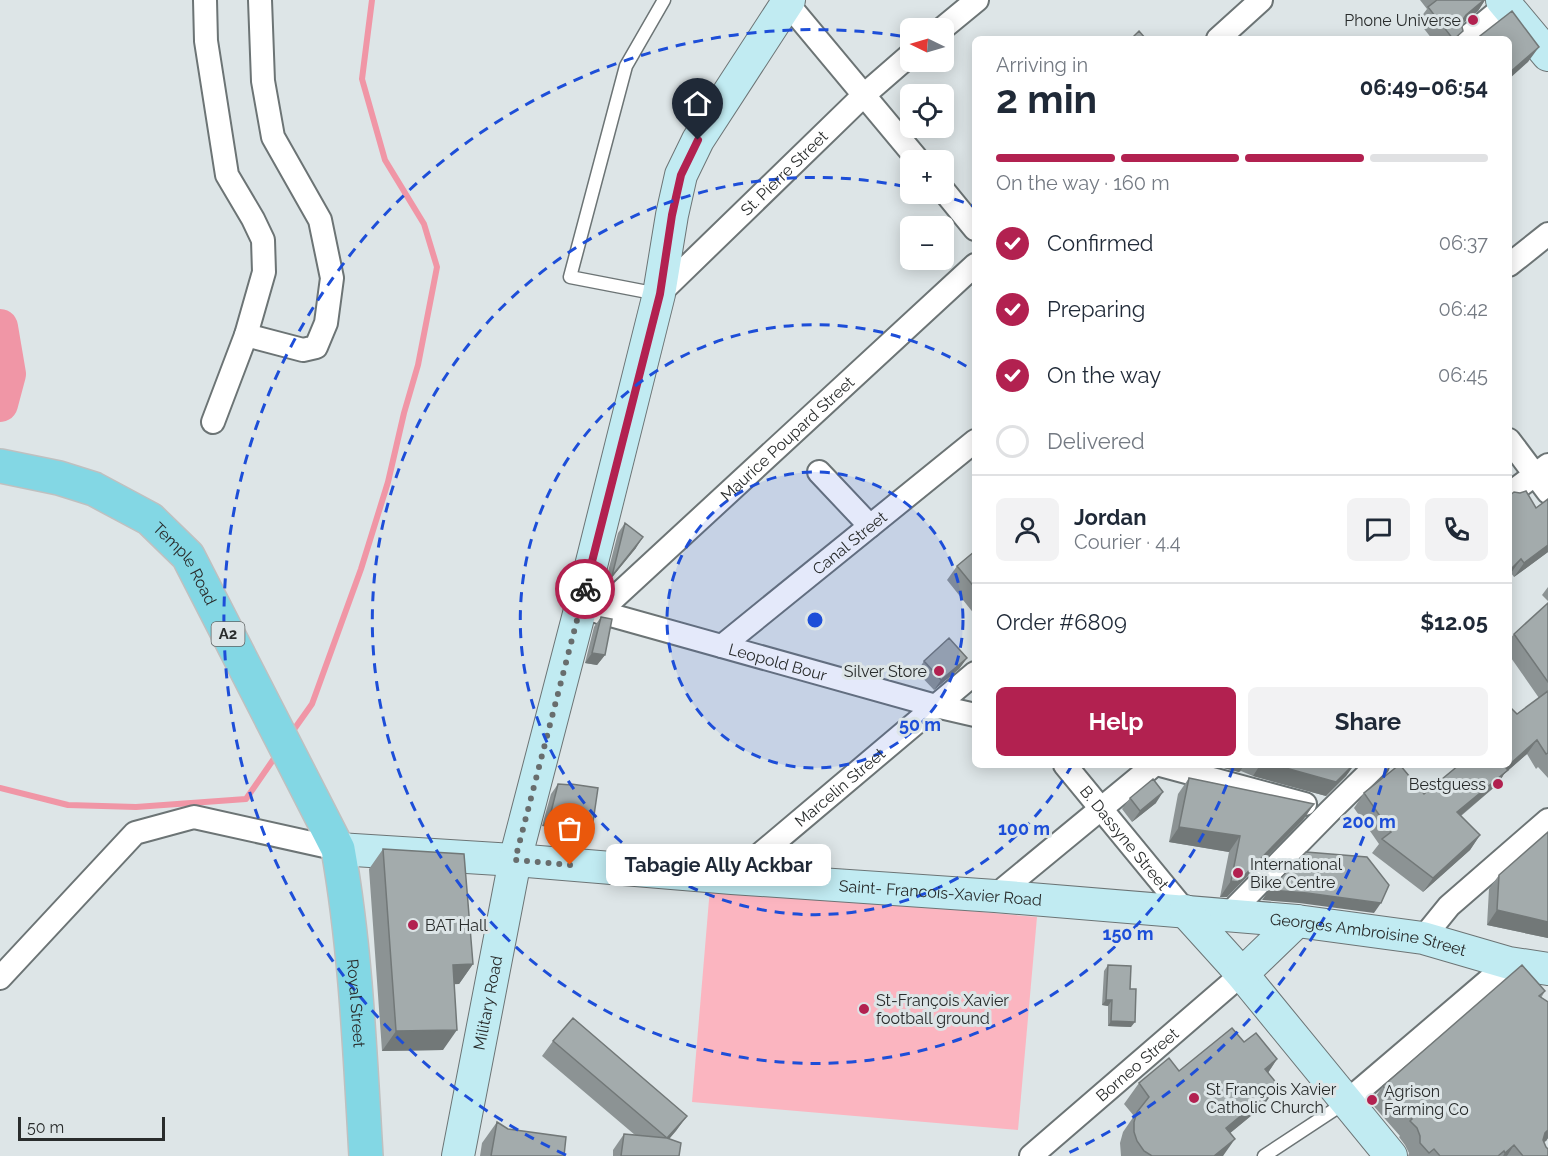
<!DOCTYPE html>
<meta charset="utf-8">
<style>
:root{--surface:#fff;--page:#f2f2f3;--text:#1f2937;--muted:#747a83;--line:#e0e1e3;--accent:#b22150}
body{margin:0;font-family:Raleway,sans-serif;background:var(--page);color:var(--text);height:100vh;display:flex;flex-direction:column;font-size:22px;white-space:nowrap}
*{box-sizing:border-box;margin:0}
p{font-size:20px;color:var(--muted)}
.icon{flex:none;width:33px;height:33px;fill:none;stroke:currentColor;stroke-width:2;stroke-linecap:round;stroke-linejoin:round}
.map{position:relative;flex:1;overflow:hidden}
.side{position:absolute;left:972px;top:36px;width:540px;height:732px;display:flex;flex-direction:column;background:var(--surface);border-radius:9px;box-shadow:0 3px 15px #0003}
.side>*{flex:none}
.needle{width:39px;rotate:275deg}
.buttons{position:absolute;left:900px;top:18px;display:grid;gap:12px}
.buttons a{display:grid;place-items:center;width:54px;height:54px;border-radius:9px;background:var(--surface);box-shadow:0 3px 15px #0003;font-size:30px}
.scale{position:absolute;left:18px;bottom:15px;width:147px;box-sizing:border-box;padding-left:6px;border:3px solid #292c2c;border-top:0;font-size:16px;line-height:21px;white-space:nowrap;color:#292c2c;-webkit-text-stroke:4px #dde5e7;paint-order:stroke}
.pin{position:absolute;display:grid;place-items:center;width:51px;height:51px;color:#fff;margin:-62px -26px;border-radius:50% 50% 50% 0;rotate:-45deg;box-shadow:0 0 6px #0007}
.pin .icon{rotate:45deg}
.courier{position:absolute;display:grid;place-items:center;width:60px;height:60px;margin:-30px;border:4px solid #b22150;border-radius:50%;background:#fff;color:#222;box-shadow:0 2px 8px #0007}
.bubble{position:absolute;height:42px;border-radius:9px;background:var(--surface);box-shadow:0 3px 15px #0003;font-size:20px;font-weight:700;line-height:42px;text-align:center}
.overview em{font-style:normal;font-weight:700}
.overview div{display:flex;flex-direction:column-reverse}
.overview{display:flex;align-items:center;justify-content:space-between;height:102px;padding:0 24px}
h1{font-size:39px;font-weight:700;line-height:45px}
.bar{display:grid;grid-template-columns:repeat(4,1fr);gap:9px 6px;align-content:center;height:72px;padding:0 24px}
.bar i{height:8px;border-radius:4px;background:var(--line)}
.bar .on{background:var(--accent)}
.bar p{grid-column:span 4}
.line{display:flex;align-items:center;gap:15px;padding:0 24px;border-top:2px solid var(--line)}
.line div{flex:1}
.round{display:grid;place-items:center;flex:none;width:63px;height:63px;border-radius:9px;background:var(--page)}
ol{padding:0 24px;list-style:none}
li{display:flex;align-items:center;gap:18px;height:66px}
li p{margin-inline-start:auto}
li .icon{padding:6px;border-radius:50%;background:var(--accent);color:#fff;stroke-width:4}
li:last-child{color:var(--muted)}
li i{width:33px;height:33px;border:3px solid var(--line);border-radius:50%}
.button{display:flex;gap:12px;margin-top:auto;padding:12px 24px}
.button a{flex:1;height:69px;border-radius:9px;background:var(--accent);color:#fff;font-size:24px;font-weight:700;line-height:69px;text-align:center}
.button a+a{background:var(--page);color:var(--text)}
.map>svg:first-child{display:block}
.green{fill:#fbb5c0}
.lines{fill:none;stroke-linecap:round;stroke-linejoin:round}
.stream{stroke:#f096a6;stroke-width:6}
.river{stroke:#f096a6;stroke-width:36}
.lane-casing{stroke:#6c7475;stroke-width:15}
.street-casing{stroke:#6c7475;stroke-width:26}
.secondary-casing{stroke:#6c7475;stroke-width:34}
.primary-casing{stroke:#bfc0c0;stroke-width:36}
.lane{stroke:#fff;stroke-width:12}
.street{stroke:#fff;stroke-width:22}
.secondary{stroke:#c1ebf2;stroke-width:32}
.primary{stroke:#83d7e4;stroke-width:33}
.wall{fill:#8c9394}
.shaded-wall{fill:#727878}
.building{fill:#a3abac;stroke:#727878;stroke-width:1.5}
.done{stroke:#686d6d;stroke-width:6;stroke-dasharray:0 10.8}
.route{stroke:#b22150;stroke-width:8}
.ring{fill:none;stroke:#1d4ed8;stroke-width:3;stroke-dasharray:10 8}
.poi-dot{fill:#b22150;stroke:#dde5e7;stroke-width:2}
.labels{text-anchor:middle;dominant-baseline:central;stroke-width:6;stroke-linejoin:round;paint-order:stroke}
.shield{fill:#dde5e7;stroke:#5f6464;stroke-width:1.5}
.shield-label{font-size:15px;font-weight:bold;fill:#292c2c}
.poi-label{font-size:16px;fill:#292c2c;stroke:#dde5e7;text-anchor:start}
.street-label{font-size:16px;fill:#292c2c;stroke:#dde5e7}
.centre{fill:#1d4ed8;stroke:#dde5e7;stroke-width:3}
.ring-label{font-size:18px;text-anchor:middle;font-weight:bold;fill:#1d4ed8;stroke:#dde5e7;stroke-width:6;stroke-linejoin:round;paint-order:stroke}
</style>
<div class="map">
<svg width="1548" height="1156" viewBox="0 0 1548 1156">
<rect width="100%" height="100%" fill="#dde5e7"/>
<path class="green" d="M710,888L1037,917L1018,1130L692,1102Z"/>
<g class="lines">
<path class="stream" d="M295,728L312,704L361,569L388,482L404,413L418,365L437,267L424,224L385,160L362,79L372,0
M0,788L68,805L136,807L246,799L273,760"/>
<path class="river" d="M0,327L8,374L0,404"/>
<defs>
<path id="lane" d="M658,294L570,277L626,66L664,0
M1264,1156L1346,1102"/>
<g id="street">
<path d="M205,0L206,41L227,175L253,219L263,240L264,272L246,335L213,422"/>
<path d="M787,3L918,160"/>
<path d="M943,28L977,0"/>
<path d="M1218,39L1261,0"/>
<path d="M1465,39L1506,5"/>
<path d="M944,191L975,229"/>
<path d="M1509,265L1548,234"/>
<path id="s1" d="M659,294L864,95L910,55"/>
<path d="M246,335L303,350L316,347L326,323L332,278L320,220L273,137L263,81L260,0"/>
<path d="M1509,440L1548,492"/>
<path d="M819,472L870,526"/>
<path d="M1509,494L1548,465"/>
<path id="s2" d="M589,609L936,706L975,715"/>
<path id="s3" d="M599,612L975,265"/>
<path id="s4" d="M722,646L975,441"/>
<path id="s5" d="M1065,765L1185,911"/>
<path d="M1160,765L1305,804"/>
<path id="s6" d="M732,878L975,673"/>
<path d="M995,896L1154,765"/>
<path d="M1228,915L1330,811L1377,765"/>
<path d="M1423,938L1449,906L1548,820"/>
<path d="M0,978L135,833L194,817L338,849"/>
<path d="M1346,1102L1509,963"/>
<path id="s7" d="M1031,1156L1242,974"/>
</g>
<g id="secondary">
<path d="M1502,0L1548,55"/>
<path id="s8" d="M338,849L515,860L732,878L995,896L1297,921L1423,938L1509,963L1548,969"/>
<path d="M1185,911L1242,974L1391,1156"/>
<path d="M1242,974L1297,921"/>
<path id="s9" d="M458,1156L515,860L581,606L659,294L672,215L681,175L698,140L789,0"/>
</g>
<g id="primary">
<path id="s10" d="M0,466L59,478L94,489L150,519L188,556L338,849C356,950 360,1054 366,1156"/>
</g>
</defs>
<use href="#lane" class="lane-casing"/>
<use href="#street" class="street-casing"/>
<use href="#secondary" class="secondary-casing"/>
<use href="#primary" class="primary-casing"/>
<use href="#lane" class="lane"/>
<use href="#street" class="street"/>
<use href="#secondary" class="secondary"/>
<use href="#primary" class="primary"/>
</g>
<path class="wall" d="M1420,0H1485L1478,11L1462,24L1458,39H1432L1418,21L1427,9Z
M1509,496L1536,508L1548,499V552L1514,577L1511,573L1509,575Z
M625,523L636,548L604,587L618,533Z
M975,551V615L947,580L957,566Z
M1548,587V601L1542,595Z
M1548,604V778L1538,767L1536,769L1527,754L1504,774L1498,784L1461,816L1480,835L1470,850L1423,892L1372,853L1379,844L1354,808L1364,793L1424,794L1509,765L1517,714L1539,698L1509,655V640L1514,634Z
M601,617L605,655L597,665L585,663L594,627Z
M967,658L959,669L934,690L917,672L924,661Z
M1212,765H1354L1346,776L1326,796L1253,776L1241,771L1239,772Z
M1189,778L1314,804L1303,820L1227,897H1220L1229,852L1169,842L1178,794Z
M558,784L584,840L558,835L559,828L542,826L551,794Z
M1130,798L1156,803L1132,822L1122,809Z
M1548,832V938L1487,925L1489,889L1499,875Z
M383,849L473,964L459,984H454L443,1050L382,1051L369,869Z
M1108,965L1130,989L1131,1027L1108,1026V1006L1102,1005L1104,971Z
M1545,991L1541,998L1548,1002V1138L1546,1141L1544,1142L1548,1156H1408L1409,1153L1405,1145L1399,1137L1400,1136L1371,1103L1383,1086Z
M553,1041L687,1116L669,1139L679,1156H613V1150L624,1134L635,1135L542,1056Z
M1244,1042L1277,1059L1268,1073L1278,1085L1263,1106L1230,1133L1223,1156H1121L1120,1143L1123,1132L1134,1116L1124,1104L1139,1083L1179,1071Z
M497,1122L508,1129L564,1156H480L482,1143Z"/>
<path class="shaded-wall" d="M1484,0H1485L1478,11L1456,29L1466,15Z
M1539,47L1528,62L1509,79V73Z
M643,537L636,548L604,587L612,576Z
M1548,545V552L1514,577L1524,563Z
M1521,559L1511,573L1509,575V571Z
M592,653L605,655L597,665L585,663Z
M967,658L959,669L934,690L941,680Z
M1537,740L1527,754L1504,774L1498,784L1447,827L1457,812Z
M1212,765H1245L1239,772Z
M1260,765H1354L1346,776L1326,796L1253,776Z
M1163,792L1156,803L1132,822L1140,811Z
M1314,804L1303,820L1227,897H1220L1231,881Z
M550,816L567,818L559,828L542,826Z
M565,825L592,829L584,840L558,835Z
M1179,827L1240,836L1229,852L1169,842Z
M1480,835L1470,850L1423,892L1433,878Z
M1269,890L1307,893L1381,903L1374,913L1299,903L1262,900Z
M1497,910L1548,922V938L1487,925Z
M473,964L459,984L439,985L453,965Z
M1106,1000H1112L1108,1006L1102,1005Z
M1111,1021L1135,1022L1131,1027L1108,1026Z
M457,1030L443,1050L382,1051L396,1031Z
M1277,1059L1263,1080L1265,1069Z
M1278,1085L1263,1106L1212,1148L1226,1128Z
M687,1116L676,1131L656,1154L667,1138Z
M1548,1130V1138L1546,1141L1541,1143L1545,1133Z
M1235,1139L1223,1156H1214Z
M1514,1145L1507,1156H1503L1505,1153Z"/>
<path class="building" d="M1437,0H1484L1466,15L1462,21V27L1463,31L1454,39H1453L1428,7Z
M1512,11L1539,47L1509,73V39H1482L1480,36Z
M1139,31L1146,39H1131Z
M1526,491L1536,508L1548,499V545L1524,563L1521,559L1509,571V496L1514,492L1520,493Z
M625,523L643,537L612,576Z
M975,551V588L957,566Z
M1548,603V682L1514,634Z
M601,617L612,619L605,655L592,653Z
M949,638L967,658L941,680L924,661Z
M1548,691V753L1546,754L1537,740L1509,765V706L1517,714Z
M1275,765H1353L1336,782Z
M1399,765H1400L1424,794L1459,765H1509L1506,768L1508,770L1457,812L1480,835L1433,878L1382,839L1391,832L1364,793Z
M1189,778L1314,804L1238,882L1231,881L1240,836L1179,827Z
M1153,779L1163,792L1140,811L1130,798Z
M558,784L572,785V784L598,788L592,829L565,825L567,818L550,816Z
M1548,832V922L1497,910L1499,875Z
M383,849L464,854L473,964L453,965L457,1030L396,1031Z
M1306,852L1367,857L1389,885L1381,903L1307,893L1269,890Z
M1108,965L1131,966L1130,989H1136L1135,1022L1111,1021L1112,1000H1106Z
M1522,965L1545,991L1539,996L1548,1002V1130L1545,1133L1543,1140L1546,1147L1548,1149V1156H1523L1514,1145L1505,1153L1504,1151L1498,1156H1440L1434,1149L1429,1153L1420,1143V1136L1417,1128L1410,1121L1412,1119L1383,1086Z
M573,1018L687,1116L667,1138L553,1041Z
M1232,1028L1244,1042L1256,1033L1277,1059L1265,1069L1278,1085L1226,1128L1235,1139L1214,1156H1152L1144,1151L1137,1141L1134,1132V1122L1137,1112L1149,1097L1139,1083L1169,1058L1179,1071Z
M497,1122L508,1129L566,1137L564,1156H491Z
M624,1134L667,1138L681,1143L679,1156H621Z"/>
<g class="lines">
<path class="done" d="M570,865L515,860L585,589"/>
<path class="route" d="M585,589L660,294L672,215L681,175L698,140"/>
</g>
<circle cx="815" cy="620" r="148" fill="#1d4ed8" fill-opacity=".12"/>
<g class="ring">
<circle cx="815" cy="620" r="148"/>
<path d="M1072 765A295 295 0 1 1 974 371"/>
<path d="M1233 768A443 443 0 1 1 907 187M937 194A443 443 0 0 1 974 206"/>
<path d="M1386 768A590 590 0 0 1 1064 1155M566 1155A590 590 0 0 1 907 37"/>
</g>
<g class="poi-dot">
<circle cx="1473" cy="20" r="6"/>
<circle cx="939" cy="671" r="6"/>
<circle cx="1498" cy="784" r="6"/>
<circle cx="1238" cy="873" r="6"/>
<circle cx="413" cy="925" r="6"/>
<circle cx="864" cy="1009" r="6"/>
<circle cx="1194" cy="1098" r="6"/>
<circle cx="1372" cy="1100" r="6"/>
</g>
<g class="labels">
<rect class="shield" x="211.5" y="622" width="33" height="24" rx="4.5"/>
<g class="shield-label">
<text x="228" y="634">A2</text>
</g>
<g class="poi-label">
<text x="1461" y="20" text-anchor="end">Phone Universe</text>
<text x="927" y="671" text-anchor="end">Silver Store</text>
<text x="1486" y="784" text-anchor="end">Bestguess</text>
<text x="1250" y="864">International<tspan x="1250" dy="18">Bike Centre</tspan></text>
<text x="425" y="925">BAT Hall</text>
<text x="876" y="1000">St-François Xavier<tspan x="876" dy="18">football ground</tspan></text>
<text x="1206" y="1089">St François Xavier<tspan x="1206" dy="18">Catholic Church</tspan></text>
<text x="1384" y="1091">Agrison<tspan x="1384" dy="18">Farming Co</tspan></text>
</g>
<g class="street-label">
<text stroke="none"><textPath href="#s1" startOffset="174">St. Pierre Street</textPath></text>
<text stroke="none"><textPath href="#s3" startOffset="256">Maurice Poupard Street</textPath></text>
<text stroke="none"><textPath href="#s4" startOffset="164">Canal Street</textPath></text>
<text stroke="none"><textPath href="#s10" startOffset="218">Temple Road</textPath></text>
<text stroke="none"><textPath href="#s2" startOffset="196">Leopold Bour</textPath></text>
<text stroke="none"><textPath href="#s6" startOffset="141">Marcelin Street</textPath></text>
<text stroke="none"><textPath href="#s5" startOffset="94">B. Dassyne Street</textPath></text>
<text stroke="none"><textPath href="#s8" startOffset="604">Saint- Francois-Xavier Road</textPath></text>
<text stroke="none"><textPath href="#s8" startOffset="1034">Georges Ambroisine Street</textPath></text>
<text stroke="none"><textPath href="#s10" startOffset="698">Royal Street</textPath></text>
<text stroke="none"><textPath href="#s9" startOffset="156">Military Road</textPath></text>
<text stroke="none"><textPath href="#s7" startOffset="140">Borneo Street</textPath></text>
</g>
</g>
<circle cx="815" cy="620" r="9" class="centre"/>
<g class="ring-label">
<text x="920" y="731">50 m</text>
<text x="1369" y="828">200 m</text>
<text x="1024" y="835">100 m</text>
<text x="1128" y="940">150 m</text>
</g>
</svg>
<div class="buttons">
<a><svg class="needle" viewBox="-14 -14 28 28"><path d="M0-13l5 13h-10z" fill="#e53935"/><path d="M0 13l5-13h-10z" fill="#747a83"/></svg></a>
<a><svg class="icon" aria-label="locate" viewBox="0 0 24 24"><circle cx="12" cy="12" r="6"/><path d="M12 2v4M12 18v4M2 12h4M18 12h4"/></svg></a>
<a>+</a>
<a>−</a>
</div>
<div class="scale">50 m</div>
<div class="pin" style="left:570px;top:865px;background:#ea580c"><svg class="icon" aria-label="bag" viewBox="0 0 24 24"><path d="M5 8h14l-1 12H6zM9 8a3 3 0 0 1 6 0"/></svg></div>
<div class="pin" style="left:698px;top:140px;background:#1f2937"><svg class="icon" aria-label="home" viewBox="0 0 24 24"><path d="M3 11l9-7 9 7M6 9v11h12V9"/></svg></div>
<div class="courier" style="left:585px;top:589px"><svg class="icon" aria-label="bike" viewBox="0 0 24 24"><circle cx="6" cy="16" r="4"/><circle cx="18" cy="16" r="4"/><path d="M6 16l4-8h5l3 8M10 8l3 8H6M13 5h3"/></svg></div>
<div class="bubble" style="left:606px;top:844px;width:225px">Tabagie Ally Ackbar</div>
<section class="side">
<div class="overview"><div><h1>2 min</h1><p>Arriving in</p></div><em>06:49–06:54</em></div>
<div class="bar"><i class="on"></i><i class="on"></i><i class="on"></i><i></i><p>On the way · 160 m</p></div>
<ol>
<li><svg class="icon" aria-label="check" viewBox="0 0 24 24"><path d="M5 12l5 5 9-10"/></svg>Confirmed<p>06:37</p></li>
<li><svg class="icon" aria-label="check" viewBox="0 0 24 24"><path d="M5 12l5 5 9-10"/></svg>Preparing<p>06:42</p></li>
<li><svg class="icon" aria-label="check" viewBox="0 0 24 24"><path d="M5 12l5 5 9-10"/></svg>On the way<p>06:45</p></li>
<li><i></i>Delivered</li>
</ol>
<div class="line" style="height:108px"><a class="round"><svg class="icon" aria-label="person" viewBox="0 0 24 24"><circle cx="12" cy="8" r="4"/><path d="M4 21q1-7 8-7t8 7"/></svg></a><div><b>Jordan</b><p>Courier · 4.4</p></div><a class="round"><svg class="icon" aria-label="chat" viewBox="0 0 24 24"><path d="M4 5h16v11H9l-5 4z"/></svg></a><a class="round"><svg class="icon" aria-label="phone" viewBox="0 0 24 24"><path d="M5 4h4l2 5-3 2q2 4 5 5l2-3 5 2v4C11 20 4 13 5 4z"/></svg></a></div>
<div class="line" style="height:78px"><div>Order #6809</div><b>$12.05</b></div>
<div class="button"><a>Help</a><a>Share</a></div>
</section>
</div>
